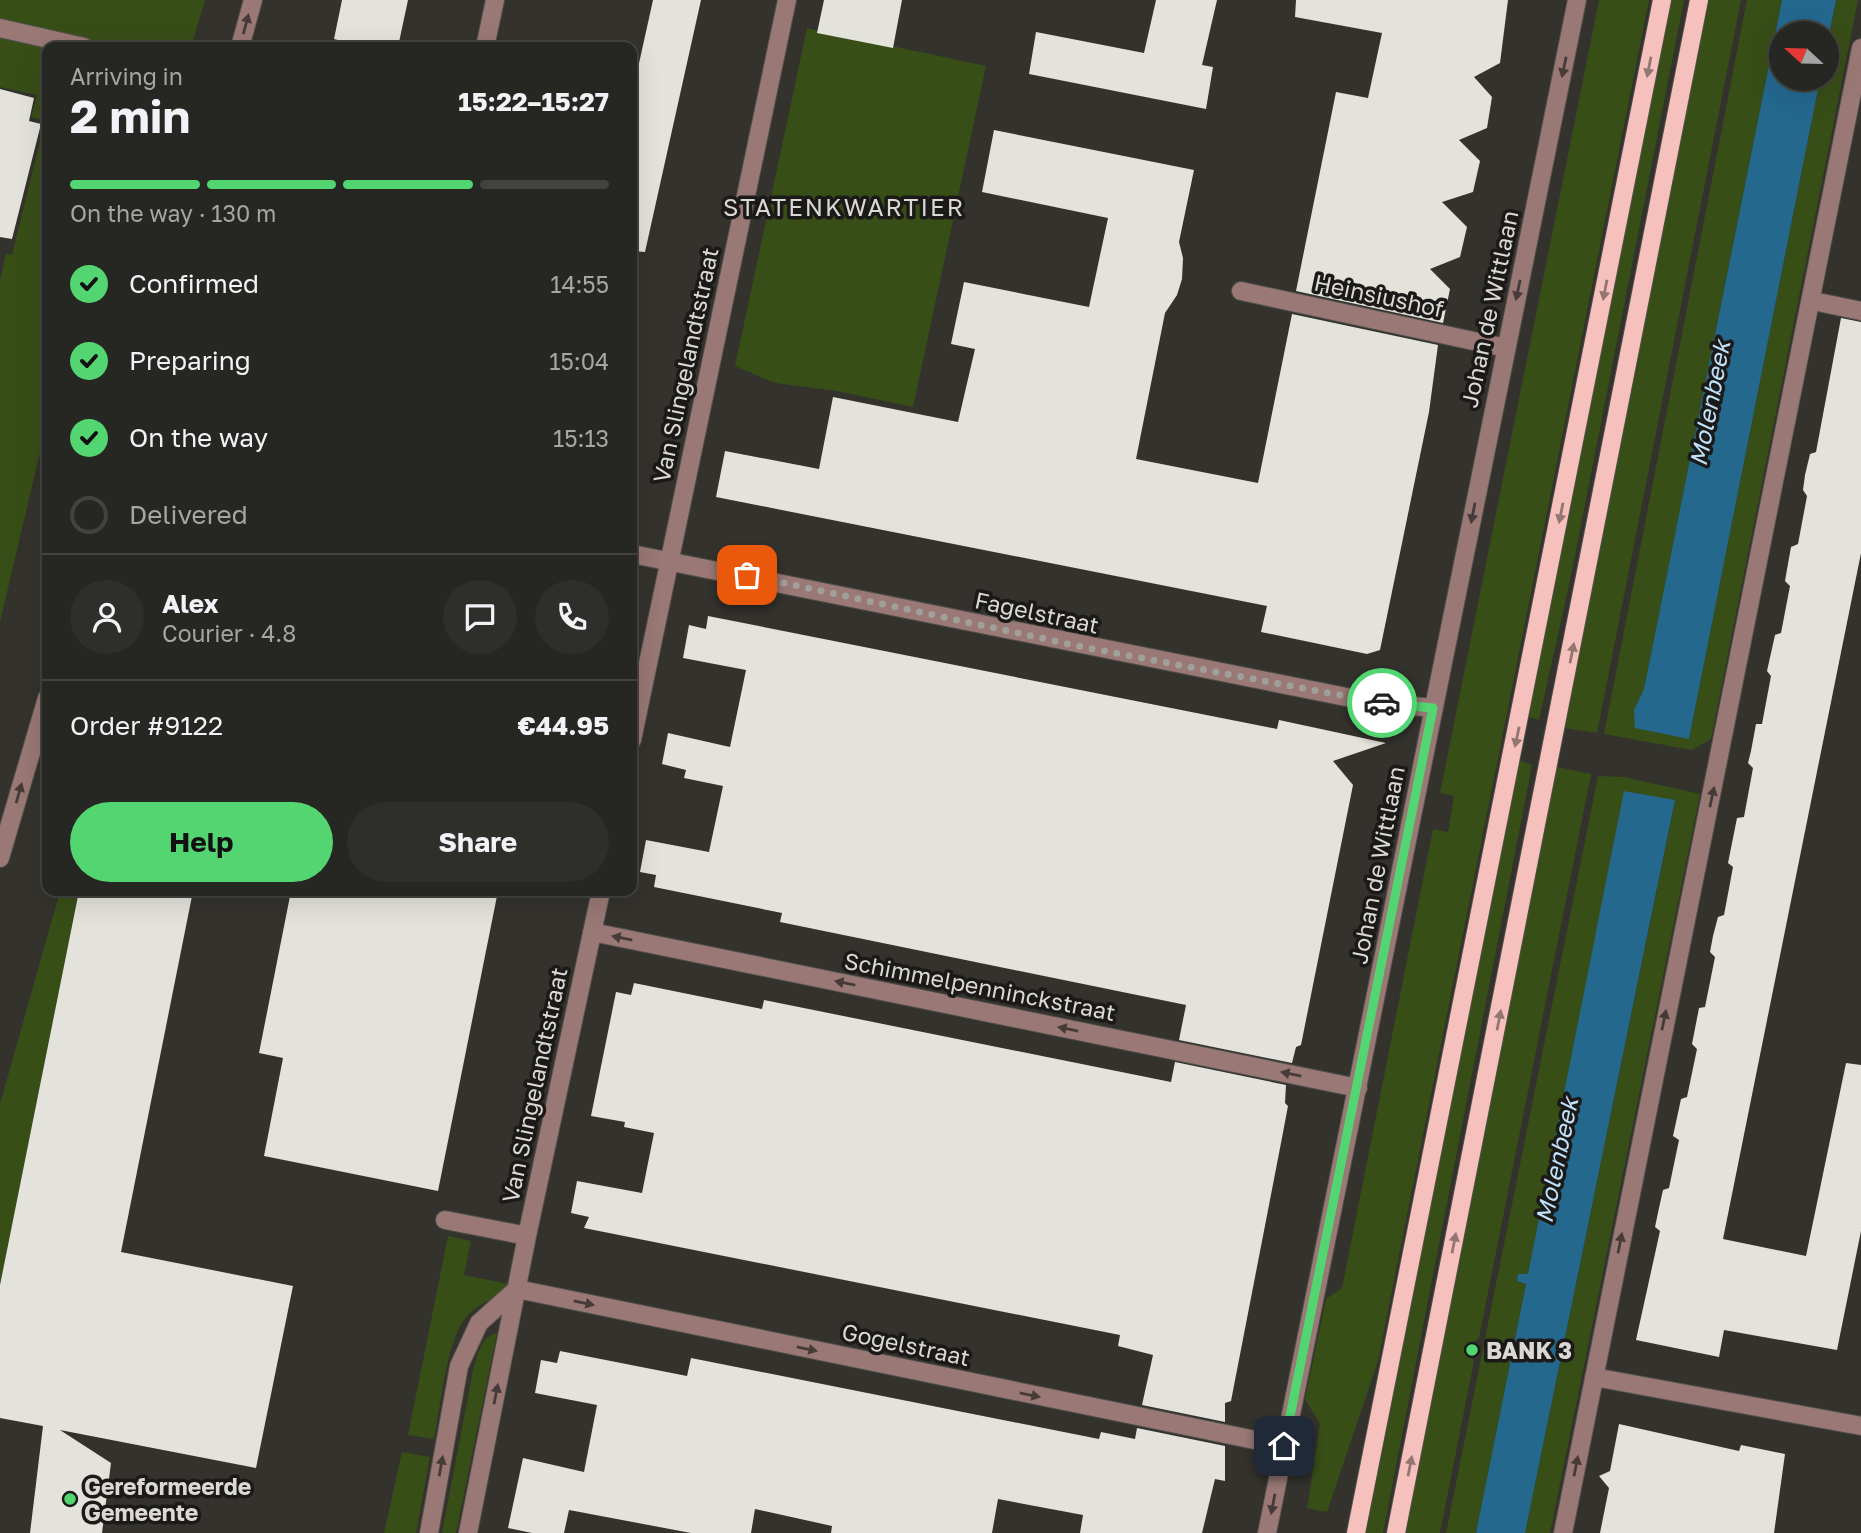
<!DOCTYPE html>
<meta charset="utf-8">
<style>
:root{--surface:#262622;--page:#2e2e2a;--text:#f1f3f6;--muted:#a4a5a5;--line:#424340;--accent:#53d672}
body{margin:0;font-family:"Golos Text",sans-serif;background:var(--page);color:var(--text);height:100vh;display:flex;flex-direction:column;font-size:26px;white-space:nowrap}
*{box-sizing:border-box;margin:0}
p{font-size:23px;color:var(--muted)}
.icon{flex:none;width:38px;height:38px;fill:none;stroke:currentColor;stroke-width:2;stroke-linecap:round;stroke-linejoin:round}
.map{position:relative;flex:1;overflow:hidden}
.side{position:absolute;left:42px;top:42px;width:595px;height:854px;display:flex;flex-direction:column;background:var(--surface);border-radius:14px;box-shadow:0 7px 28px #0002,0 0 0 2px var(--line)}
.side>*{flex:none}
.needle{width:46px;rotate:292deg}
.tools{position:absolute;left:1769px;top:21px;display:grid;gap:14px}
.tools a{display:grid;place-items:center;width:70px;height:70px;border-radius:50%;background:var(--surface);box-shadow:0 7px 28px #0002,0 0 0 2px var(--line);font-size:35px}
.pin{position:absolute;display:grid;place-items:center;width:60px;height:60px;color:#fff;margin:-30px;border-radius:14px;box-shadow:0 4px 10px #0006}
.courier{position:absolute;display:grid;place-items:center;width:70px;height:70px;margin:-35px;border:5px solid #53d672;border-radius:50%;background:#fff;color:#222;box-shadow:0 2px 9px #0007}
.summary em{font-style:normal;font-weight:700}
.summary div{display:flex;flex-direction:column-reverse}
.summary{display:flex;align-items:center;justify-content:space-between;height:119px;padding:0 28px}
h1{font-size:46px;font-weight:700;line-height:52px}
.bar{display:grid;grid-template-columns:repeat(4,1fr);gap:10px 7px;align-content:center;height:84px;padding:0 28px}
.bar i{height:9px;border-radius:5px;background:var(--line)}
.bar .on{background:var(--accent)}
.bar p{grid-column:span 4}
.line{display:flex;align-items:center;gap:18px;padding:0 28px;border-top:2px solid var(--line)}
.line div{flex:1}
.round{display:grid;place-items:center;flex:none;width:74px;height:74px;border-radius:37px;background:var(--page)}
ol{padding:0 28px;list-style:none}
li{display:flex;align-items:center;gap:21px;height:77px}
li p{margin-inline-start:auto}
li .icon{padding:7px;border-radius:50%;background:var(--accent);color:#111;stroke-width:4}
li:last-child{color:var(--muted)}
li i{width:38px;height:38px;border:4px solid var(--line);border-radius:50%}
.action{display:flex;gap:14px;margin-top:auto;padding:14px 28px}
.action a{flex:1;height:80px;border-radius:42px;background:var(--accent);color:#111;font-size:28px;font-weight:700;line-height:80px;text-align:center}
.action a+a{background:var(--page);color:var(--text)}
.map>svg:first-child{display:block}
.green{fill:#384e17}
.water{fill:#24688e}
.building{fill:#e3e2db}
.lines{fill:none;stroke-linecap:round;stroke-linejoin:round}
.minor-casing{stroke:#51504b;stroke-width:20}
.major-casing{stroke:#51504b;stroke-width:20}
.minor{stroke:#997875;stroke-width:18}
.major{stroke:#f6c1bc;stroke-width:18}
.oneway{fill:#473b39}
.oneway2{fill:#937672}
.done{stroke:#a09f9b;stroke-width:7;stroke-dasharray:0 12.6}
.route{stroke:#53d672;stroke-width:9}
.poi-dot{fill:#53d672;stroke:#1b1a18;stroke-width:2.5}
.labels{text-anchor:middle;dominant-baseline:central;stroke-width:7;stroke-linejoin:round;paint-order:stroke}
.street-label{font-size:23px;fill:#dad9d6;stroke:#1b1a18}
.poi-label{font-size:23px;font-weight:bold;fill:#dad9d6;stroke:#1b1a18;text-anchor:start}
.neighbourhood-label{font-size:24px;letter-spacing:2px;fill:#d9d8d1;stroke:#1b1a18}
.water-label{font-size:24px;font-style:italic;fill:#bfe1f9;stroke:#1b1a18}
</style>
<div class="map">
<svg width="1861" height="1533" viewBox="0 0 1861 1533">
<rect width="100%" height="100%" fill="#33322d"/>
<path class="green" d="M0,0H205L191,47H47V423L0,622V281L6,254L12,255L45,121L31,117L37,95L0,87Z
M1599,0H1649L1378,1361L1327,1512L1307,1508L1320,1424L1305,1399L1326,1299L1342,1288L1433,829L1448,832L1454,796L1440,793Z
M1669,0H1684L1570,581L1539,720L1529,717Z
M1708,0H1741L1597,733L1564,728Z
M1747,0H1782L1644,689L1634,710L1689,739L1820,79H1827V45L1836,0H1858L1711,739L1692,750L1604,734Z
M807,28L986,66L913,407L837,391L775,383L735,366Z
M1519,760L1532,765L1383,1533H1366Z
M1556,767L1591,774L1479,1338L1468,1347L1469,1355L1474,1361L1440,1533H1405Z
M1598,776L1624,777L1700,794L1550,1533H1525L1675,801L1625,791L1528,1275H1518L1517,1281L1526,1284L1476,1533H1446Z
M60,891H79L0,1285V1104Z
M448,1236L471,1241L464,1275L508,1284C497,1299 481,1302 469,1314C446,1336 441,1408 434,1439L408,1435Z
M497,1333L456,1533H442L473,1370C478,1355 480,1337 497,1333Z
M402,1452L430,1457L416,1533H384Z"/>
<path class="water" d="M1782,0H1836L1827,45V33H1782V79H1820L1689,739L1635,728L1634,710L1644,689Z
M1624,791L1675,800L1525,1533H1476L1526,1284L1517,1281L1518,1274H1528Z"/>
<path class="building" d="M342,0H408L398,47H345L346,42L334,39Z
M653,0H701L645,252L632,251V95Z
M824,0H902L893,48L817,33Z
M1156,0H1217L1202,65L1213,67L1206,109L1029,74L1036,32L1144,53Z
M1296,0H1508L1500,63L1474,77L1492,97L1487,128L1459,140L1480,161L1473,192L1442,202L1467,227L1460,257L1430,269L1450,289L1443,323L1296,291L1336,92L1368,98L1382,33L1295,17Z
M0,89L34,98L29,121L41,124L12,239L0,237Z
M994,130L1194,170L1179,242L1183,258L1182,279L1177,295L1165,313L1136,459L1258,483L1292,314L1438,345L1429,412L1380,650L1367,654L1261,632L1267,606L716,497L725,451L819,469L833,397L958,422L975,349L951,344L964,282L1089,307L1108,218L982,192Z
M1841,318L1861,322V553L1723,1239L1806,1256L1846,1063L1861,1065V1231L1837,1350L1724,1330L1719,1357L1636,1340L1660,1231L1655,1227L1659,1208L1663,1190L1669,1188L1679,1140L1673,1136L1681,1099L1687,1097L1697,1049L1692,1044L1699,1008L1705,1007L1715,957L1710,952L1713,936L1718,917L1724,915L1733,867L1728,863L1737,818L1744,817L1753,768L1748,763L1751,751L1756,724H1762L1771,676L1767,671L1775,635L1781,633L1790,586L1785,581L1789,558L1791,547L1798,544L1807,496L1803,490L1805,475L1810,454L1816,452Z
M708,616L1277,729L1279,720L1386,743L1333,761L1353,785L1301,1045L1296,1047L1292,1063L1179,1040L1186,1005L780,922L782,913L654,887L656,875L640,872L646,840L709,852L723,786L684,778L686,770L662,764L668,733L730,747L746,670L683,658L689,625L706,629Z
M79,891H193L121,1252L293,1286L256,1468L60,1430L111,1463L102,1533H30L43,1426L0,1418V1285Z
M291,891H498L438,1191L264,1156L283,1058L259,1053Z
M634,983L762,1009L764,1000L1171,1082L1175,1062L1286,1085L1285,1103L1288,1106L1281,1143L1231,1401L1225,1403V1422L1142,1405L1153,1355L1118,1346L1120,1335L584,1228L589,1217L571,1213L577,1181L642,1193L654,1133L624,1127L625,1122L591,1116L616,992L631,995Z
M560,1351L687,1376L691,1358L1099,1439L1101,1432L1135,1439L1137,1428L1225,1446V1481L1215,1479L1202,1533H1080L1083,1515L998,1499L992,1533H831L832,1526L755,1509L751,1533H691L569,1510L564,1533H532L508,1528L523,1458L584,1472L597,1405L535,1393L541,1360L557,1363Z
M1619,1424L1739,1451L1741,1445L1785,1454L1774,1533H1600L1609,1488L1599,1476L1610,1471Z"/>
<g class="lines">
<defs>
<path id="minor" d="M0,28L84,47
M240,47L253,0
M485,47L495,0
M1241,291L1506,348
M1813,301L1861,311
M632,554L1371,702L1433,708
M632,740L787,0
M0,858L47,698
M592,932L1358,1088
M445,1220L527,1236
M517,1289L1284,1446
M1594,1377L1861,1426
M429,1533L459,1366L479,1323L517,1289
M468,1533L527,1236L601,891
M1267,1533L1577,0
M1563,1533L1861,48"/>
<path id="major" d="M1356,1533L1662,0
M1396,1533L1699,0"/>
</defs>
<use href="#minor" class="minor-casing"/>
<use href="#major" class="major-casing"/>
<use href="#minor" class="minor"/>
<use href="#major" class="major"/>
</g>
<defs><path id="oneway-solid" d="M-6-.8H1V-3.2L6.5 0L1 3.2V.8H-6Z" transform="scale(1.75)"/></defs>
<g class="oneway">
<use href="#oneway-solid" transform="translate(246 24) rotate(-75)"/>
<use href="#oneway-solid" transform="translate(1564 67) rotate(102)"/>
<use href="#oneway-solid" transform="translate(1518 290) rotate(102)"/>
<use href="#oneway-solid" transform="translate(1473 513) rotate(101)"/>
<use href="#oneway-solid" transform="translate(19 793) rotate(-74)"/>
<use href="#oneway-solid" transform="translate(1712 797) rotate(-78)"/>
<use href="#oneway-solid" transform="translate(622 938) rotate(-169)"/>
<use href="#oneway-solid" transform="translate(845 983) rotate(-169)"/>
<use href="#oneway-solid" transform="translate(1664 1020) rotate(-78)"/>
<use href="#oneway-solid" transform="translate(1068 1029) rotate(-168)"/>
<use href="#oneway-solid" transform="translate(1291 1074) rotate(-168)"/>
<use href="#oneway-solid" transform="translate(1620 1243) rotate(-79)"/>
<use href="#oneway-solid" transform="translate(584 1303) rotate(12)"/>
<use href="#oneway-solid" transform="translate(807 1349) rotate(12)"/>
<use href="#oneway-solid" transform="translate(496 1394) rotate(-79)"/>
<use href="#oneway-solid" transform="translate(1030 1395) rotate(12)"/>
<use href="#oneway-solid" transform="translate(441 1466) rotate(-80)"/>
<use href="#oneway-solid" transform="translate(1576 1466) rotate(-79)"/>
<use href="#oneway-solid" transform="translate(1273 1504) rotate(101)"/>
</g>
<g class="oneway2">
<use href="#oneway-solid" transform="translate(1649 67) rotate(101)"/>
<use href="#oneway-solid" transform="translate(1605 290) rotate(101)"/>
<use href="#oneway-solid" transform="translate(1561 513) rotate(101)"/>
<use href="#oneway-solid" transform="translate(1572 653) rotate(-79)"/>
<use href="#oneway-solid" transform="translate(1517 737) rotate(102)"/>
<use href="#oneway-solid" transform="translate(1499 1020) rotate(-79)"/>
<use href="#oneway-solid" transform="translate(1454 1243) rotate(-79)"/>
<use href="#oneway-solid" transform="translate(1410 1466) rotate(-79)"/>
</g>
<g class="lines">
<path class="done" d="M747,575L1083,647L1382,703"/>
<path class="route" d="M1284,1446L1433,708L1382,703"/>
</g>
<g class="poi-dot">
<circle cx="1472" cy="1350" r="7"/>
<circle cx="70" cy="1499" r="7"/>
</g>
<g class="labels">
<g class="street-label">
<text transform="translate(1379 295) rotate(12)">Heinsiushof</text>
<text transform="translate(1489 309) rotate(-78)">Johan de Wittlaan</text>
<text transform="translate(685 365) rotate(-78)">Van Slingelandtstraat</text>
<text transform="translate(1037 612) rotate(12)">Fagelstraat</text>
<text transform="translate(1377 865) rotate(-79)">Johan de Wittlaan</text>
<text transform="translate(980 986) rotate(11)">Schimmelpenninckstraat</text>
<text transform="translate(534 1085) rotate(-78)">Van Slingelandtstraat</text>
<text transform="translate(906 1344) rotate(12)">Gogelstraat</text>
</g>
<g class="poi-label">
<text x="1486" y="1350">BANK 3</text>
<text x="84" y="1486">Gereformeerde<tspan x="84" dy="26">Gemeente</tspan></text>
</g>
<g class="neighbourhood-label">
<text x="844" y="206">STATENKWARTIER</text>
</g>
<g class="water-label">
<text transform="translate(1709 403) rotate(-79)">Molenbeek</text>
<text transform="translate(1556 1160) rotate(-78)">Molenbeek</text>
</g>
</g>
</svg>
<div class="tools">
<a><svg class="needle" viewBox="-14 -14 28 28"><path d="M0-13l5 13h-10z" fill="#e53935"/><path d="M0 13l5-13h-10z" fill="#a4a5a5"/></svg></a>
</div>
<div class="pin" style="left:747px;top:575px;background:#ea580c"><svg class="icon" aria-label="bag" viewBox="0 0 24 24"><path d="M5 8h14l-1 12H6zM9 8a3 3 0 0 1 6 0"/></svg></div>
<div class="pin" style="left:1284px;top:1446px;background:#1f2937"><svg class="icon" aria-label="home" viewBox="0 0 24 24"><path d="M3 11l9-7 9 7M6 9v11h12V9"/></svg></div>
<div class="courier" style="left:1382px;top:703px"><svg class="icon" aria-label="car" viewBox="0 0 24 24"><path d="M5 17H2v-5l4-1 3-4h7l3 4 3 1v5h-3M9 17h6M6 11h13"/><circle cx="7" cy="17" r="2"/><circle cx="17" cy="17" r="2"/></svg></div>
<section class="side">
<div class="summary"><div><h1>2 min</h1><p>Arriving in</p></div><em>15:22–15:27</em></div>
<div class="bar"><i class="on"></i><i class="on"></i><i class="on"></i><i></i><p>On the way · 130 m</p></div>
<ol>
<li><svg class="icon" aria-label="check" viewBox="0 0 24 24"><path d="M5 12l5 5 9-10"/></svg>Confirmed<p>14:55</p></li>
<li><svg class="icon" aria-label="check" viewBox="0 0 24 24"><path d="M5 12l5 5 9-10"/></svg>Preparing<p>15:04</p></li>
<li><svg class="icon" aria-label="check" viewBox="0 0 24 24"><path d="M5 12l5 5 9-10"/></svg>On the way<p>15:13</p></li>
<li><i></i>Delivered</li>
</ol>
<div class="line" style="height:126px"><a class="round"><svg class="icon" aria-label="person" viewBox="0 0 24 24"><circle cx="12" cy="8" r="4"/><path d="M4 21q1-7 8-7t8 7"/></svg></a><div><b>Alex</b><p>Courier · 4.8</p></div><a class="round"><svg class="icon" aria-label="chat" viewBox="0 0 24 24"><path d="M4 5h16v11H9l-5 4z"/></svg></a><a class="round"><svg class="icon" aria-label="phone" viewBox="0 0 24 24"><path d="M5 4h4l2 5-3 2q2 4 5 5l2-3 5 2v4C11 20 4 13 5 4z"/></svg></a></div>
<div class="line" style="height:91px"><div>Order #9122</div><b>€44.95</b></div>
<div class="action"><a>Help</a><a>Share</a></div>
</section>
</div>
